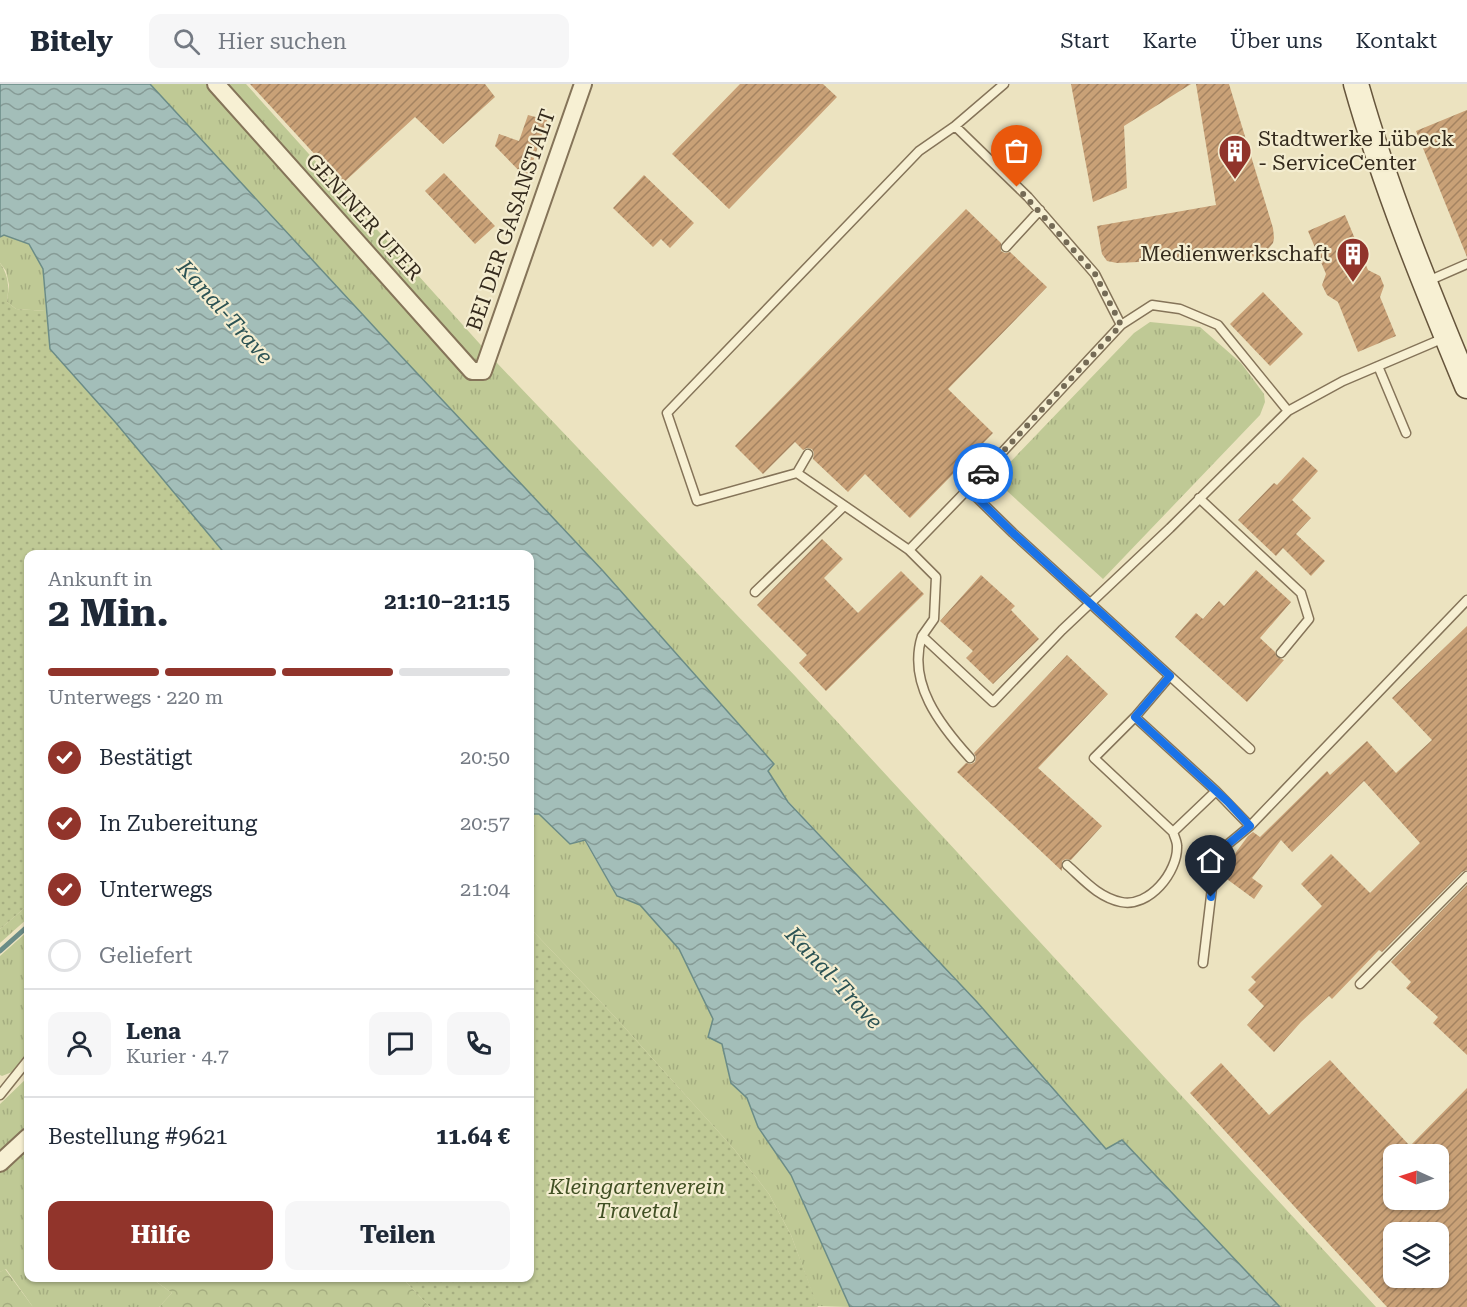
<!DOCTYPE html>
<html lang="de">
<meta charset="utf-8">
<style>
:root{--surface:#fff;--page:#f6f6f7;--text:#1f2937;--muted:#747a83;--line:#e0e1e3;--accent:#91342b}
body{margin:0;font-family:"Roboto Serif",serif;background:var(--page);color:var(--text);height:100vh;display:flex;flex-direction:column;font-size:22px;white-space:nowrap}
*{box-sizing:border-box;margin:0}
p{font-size:20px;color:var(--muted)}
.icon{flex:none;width:33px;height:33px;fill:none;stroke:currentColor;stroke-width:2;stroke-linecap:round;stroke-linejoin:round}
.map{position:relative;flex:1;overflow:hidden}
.drawer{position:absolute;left:24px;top:466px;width:510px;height:732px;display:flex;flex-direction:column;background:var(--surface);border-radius:12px;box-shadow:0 2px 4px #0004}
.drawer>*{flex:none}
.needle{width:39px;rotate:273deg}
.buttons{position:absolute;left:1383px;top:1060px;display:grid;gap:12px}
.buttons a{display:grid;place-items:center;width:66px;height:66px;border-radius:12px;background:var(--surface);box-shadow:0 2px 4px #0004;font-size:30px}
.pin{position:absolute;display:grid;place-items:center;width:51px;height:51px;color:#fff;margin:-62px -26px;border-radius:50% 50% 50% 0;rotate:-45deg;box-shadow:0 0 6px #0007}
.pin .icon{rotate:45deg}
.courier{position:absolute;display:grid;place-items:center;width:60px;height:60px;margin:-30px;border:4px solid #1a73e8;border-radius:50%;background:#fff;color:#222;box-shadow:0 2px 8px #0007}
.headline em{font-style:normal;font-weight:700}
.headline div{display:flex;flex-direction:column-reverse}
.headline{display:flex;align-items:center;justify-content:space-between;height:102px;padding:0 24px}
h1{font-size:39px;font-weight:700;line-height:45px}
.bar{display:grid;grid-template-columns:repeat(4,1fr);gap:9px 6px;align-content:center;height:72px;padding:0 24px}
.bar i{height:8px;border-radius:4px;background:var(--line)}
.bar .on{background:var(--accent)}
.bar p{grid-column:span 4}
.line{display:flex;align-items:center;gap:15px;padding:0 24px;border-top:2px solid var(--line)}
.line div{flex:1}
.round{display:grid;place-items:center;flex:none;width:63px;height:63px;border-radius:12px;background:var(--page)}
ol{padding:0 24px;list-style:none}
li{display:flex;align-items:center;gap:18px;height:66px}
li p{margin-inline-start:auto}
li .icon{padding:6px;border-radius:50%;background:var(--accent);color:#fff;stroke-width:4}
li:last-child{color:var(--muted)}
li i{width:33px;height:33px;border:3px solid var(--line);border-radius:50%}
.action{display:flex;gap:12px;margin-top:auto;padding:12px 24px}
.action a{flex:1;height:69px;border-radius:12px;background:var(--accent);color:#fff;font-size:24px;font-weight:700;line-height:69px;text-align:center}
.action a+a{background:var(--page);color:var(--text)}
header{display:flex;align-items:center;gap:36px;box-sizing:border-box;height:84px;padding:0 30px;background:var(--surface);border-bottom:2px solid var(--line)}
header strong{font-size:28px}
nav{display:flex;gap:33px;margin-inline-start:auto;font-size:21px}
.search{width:420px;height:54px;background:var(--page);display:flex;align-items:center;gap:15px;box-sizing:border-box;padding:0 21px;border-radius:12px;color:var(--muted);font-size:22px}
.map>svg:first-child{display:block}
.grass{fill:url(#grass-tufts)}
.forest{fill:url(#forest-crowns)}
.garden{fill:url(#garden-dots)}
.water{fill:url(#water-waves);stroke:#6b8c87;stroke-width:1.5}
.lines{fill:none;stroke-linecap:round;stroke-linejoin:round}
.stream{stroke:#6b8c87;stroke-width:5}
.building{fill:url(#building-hatch);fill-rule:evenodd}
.service-casing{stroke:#857459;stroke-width:11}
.minor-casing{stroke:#857459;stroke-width:20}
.secondary-casing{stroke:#66553c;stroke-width:27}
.service{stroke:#f7f0d3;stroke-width:8}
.minor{stroke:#f7f0d3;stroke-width:16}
.secondary{stroke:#f7f0d3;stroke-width:24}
.done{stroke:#756b56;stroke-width:6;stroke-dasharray:0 10.8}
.route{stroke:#1a73e8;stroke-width:8}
.labels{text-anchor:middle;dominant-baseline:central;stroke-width:4.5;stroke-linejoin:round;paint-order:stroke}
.poi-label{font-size:21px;fill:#352b1d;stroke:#f4edd0;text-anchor:start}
.street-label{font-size:21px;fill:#352b1d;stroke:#f4edd0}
.park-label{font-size:21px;font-style:italic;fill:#415024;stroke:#f4edd0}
.water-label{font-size:22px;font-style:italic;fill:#2c5354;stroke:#f4edd0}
</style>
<header>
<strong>Bitely</strong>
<div class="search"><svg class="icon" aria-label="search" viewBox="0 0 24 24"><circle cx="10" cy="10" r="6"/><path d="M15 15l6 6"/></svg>Hier suchen</div>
<nav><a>Start</a><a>Karte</a><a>Über uns</a><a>Kontakt</a></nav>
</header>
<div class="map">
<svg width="1467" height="1223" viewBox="0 0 1467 1223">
<defs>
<pattern id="grass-tufts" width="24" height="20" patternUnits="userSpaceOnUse" patternTransform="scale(1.5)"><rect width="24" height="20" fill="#bfc995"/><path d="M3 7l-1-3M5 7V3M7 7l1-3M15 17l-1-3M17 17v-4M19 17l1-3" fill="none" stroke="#a5ad80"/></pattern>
<pattern id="forest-crowns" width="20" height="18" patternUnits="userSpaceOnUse" patternTransform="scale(1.5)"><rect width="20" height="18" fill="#bfc995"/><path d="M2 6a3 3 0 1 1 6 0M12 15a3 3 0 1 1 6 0" fill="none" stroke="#a5ad80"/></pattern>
<pattern id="garden-dots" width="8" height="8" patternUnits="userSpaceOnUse" patternTransform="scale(1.5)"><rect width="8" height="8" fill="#bfc995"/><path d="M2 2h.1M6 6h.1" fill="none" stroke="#a5ad80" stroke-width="1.8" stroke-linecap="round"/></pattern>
<pattern id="water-waves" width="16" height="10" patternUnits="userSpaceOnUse" patternTransform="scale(1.5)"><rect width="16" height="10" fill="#a3beb9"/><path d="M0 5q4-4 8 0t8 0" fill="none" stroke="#869b96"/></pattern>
<pattern id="building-hatch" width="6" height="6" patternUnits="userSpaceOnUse" patternTransform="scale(1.5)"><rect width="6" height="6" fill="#c9a177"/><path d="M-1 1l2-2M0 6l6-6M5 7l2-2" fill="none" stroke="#a48361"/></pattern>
</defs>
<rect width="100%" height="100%" fill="#ece3c0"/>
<path class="grass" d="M150,0H246L497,279L796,593L1376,1223H1280L1122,1056L1106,1066L977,918L788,717L768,687L774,680L603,487L400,271Z
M4,151L29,160L43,185L46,227L16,225L7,218L9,201L6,187L0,179V153Z
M1150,238L1200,243L1241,279L1264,310L1265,318L1260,331L1103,495L994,395L1134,249Z
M530,730H539L570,760L584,756L617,812L640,821L679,865L713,935L722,959L731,999L747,1014L758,1043L791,1091L850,1223L817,1222L791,1151L769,1110L734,1065L616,934L530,844Z
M28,821V834L0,859V845Z
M28,847V969L17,986L2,992L0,991V872Z
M28,993V1194H151L172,1209L159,1223H33L6,1185L0,1188V1020Z"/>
<path class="forest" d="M5,1185L33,1223H0V1188Z
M151,1194H402L430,1223H159L172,1209Z"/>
<path class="garden" d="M0,179C9,192 9,203 7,218L16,225L46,227L50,265L116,339L226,471H28V821L0,845Z
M530,844L616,934L734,1065L769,1110L791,1151L818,1223H430L402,1194H530Z"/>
<path class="water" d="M0,0H150L400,271L603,487L774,680L768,687L788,718L977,918L1106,1065L1122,1056L1280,1223H850L791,1091L758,1043L747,1014L731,999L722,960L708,953L713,935L679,865L640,821L617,812L585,756L570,760L539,730H530V471H226L116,339L50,265L43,185L29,160L4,151L0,153Z"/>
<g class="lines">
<path class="stream" d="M0,867L28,842"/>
</g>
<path class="building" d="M250,0H485L495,13L443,60L415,33L342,100Z
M740,0H823L837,13L729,125L672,70Z
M1071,0H1191L1124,42L1127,104L1093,118Z
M1196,0H1229L1273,144L1274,154L1273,159L1262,172L1117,179L1107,177L1102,170L1097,142L1216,121Z
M1467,26V173L1416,47Z
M528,31L547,36L527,95L495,62L499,50L519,57Z
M444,89L495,142L475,160L425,107Z
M644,91L694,139L670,164L661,155L653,163L613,124Z
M966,125L1001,159V167L1005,169L1010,168L1047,203L948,305L993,349L910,434L865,390L848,408L813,375L814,369L812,365L807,364L803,366L795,358L763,390L735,362Z
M1345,131L1368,186L1380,192L1384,202L1380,213L1396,252L1358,268L1338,218L1327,211L1322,201L1326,190L1308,147Z
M1263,208L1303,250L1270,282L1230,240Z
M1303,373L1318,387L1292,416L1311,434L1296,450L1325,477L1311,492L1283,464L1276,472L1238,436L1274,399L1277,401Z
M822,455L843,475L824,494L858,529L901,487L924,510L826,607L799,579L807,571L757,521Z
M1256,486L1291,518L1260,554L1275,568L1277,573L1284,576L1247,618L1175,553L1196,529L1203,535L1219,517L1224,522Z
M981,491L1015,522L1011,526L1039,555L993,600L966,574L973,567L940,537Z
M1467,542V786L1462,788L1382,868L1379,866L1332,915L1329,912L1301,938L1274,968L1247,941L1264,922L1248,906L1256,898L1251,893L1322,822L1301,800L1331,770L1370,809L1420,759L1364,697L1292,768L1281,756L1252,794L1263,802L1254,815L1220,790L1248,752L1253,748L1260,753L1327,687L1330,691L1367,657L1396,689L1432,656L1392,614Z
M1067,571L1108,610L1038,684L1102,742L1071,776L1066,775L1062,777V787L957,688L966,679L971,680L975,678L976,673L974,669Z
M1467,801V971L1433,939L1438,933L1406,904L1411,898L1391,878Z
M1330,976L1410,1062L1467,1004V1223H1387L1190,1009L1221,979L1269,1031ZM1394,1071H1438V1116H1394ZM1394,1149H1438V1194H1394Z"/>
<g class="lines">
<defs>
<path id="service" d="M955,42L1028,113L1095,190L1121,241L1152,221L1180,225L1218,241L1288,327
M1006,163L1040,126
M1428,197L1467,180
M1121,241L968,405L1013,449L1170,592
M1378,282L1406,349
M808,370L797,389L697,417L667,329L919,67L955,42L1004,0
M797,389L909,466
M968,405L909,466L936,493L934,535L922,552L993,618L1062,546L1170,444L1288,327L1343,297L1444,254
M1199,414L1301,509L1309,535L1281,569
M755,508L844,422
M922,552C907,599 940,641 970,674
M1135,633L1170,592L1250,665
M1216,707L1173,748L1094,674L1135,633L1216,707L1250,742
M1067,781C1084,796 1098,813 1121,818C1149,824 1178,788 1177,762C1177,757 1174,752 1173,748
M1203,879L1216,770L1250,742L1467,516
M1360,900L1467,792
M0,1011L28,976"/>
<path id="minor" d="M216,0L472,287H483L583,0
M0,1079L28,1053"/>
<path id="secondary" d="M1356,0C1385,103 1426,203 1467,302"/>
</defs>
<use href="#service" class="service-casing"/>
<use href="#minor" class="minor-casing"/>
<use href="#secondary" class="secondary-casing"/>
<use href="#service" class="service"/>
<use href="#minor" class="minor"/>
<use href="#secondary" class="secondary"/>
</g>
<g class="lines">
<path class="done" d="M983,389L1121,241L1095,190L1017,103"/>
<path class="route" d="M983,389L968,405L1013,449L1170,592L1135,633L1228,718L1250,742L1216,770L1211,813"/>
</g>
<defs>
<symbol id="building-pin" viewBox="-11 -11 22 30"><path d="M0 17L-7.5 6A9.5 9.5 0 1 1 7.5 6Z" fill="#91342b" stroke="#f4edd0"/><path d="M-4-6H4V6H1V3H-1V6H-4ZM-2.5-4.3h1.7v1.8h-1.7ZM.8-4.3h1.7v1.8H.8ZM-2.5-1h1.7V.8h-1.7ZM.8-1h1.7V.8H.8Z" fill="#fff"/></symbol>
</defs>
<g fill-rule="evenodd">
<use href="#building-pin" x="1216" y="48" width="38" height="52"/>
<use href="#building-pin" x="1334" y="151" width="38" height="52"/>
</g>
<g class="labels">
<g class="poi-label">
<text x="1258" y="55">Stadtwerke Lübeck<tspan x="1258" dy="24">- ServiceCenter</tspan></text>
<text x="1330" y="170" text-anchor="end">Medienwerkschaft</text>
</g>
<g class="street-label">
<text transform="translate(364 133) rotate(48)">GENINER UFER</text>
<text transform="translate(511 136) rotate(-71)">BEI DER GASANSTALT</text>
</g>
<g class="park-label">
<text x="637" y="1103">Kleingartenverein<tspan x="637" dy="24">Travetal</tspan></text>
</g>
<g class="water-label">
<text transform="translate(225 228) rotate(48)">Kanal-Trave</text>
<text transform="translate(834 894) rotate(47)">Kanal-Trave</text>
</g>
</g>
</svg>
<div class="buttons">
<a><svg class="needle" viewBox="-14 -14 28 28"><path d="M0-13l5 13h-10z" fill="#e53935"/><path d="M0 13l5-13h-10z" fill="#747a83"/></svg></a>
<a><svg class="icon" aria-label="layers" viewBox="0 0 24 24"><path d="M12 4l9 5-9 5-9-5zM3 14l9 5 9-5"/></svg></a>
</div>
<div class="pin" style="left:1017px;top:103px;background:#ea580c"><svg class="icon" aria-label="bag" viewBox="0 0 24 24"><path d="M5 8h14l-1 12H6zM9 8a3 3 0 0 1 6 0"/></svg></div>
<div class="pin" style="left:1211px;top:813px;background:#1f2937"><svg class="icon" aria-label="home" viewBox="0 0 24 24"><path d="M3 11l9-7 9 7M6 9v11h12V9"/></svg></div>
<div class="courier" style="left:983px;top:389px"><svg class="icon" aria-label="car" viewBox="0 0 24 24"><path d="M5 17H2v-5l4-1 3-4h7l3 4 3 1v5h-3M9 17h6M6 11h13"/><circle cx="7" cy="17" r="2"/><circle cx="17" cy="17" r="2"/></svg></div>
<section class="drawer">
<div class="headline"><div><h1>2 Min.</h1><p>Ankunft in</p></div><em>21:10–21:15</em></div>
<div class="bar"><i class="on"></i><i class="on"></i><i class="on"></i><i></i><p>Unterwegs · 220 m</p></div>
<ol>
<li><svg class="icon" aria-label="check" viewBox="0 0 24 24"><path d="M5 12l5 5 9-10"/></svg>Bestätigt<p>20:50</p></li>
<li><svg class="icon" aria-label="check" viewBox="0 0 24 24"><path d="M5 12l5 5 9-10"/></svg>In Zubereitung<p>20:57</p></li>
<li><svg class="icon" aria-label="check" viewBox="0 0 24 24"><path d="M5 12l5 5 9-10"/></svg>Unterwegs<p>21:04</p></li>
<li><i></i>Geliefert</li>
</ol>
<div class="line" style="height:108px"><a class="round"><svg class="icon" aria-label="person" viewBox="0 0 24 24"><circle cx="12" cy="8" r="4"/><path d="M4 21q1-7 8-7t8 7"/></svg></a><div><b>Lena</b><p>Kurier · 4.7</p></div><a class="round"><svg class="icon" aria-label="chat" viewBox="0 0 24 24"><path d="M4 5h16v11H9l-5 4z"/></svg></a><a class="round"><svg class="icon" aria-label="phone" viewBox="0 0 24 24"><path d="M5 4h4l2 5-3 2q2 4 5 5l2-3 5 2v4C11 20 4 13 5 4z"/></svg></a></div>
<div class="line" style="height:78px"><div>Bestellung #9621</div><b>11.64 €</b></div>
<div class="action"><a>Hilfe</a><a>Teilen</a></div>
</section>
</div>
